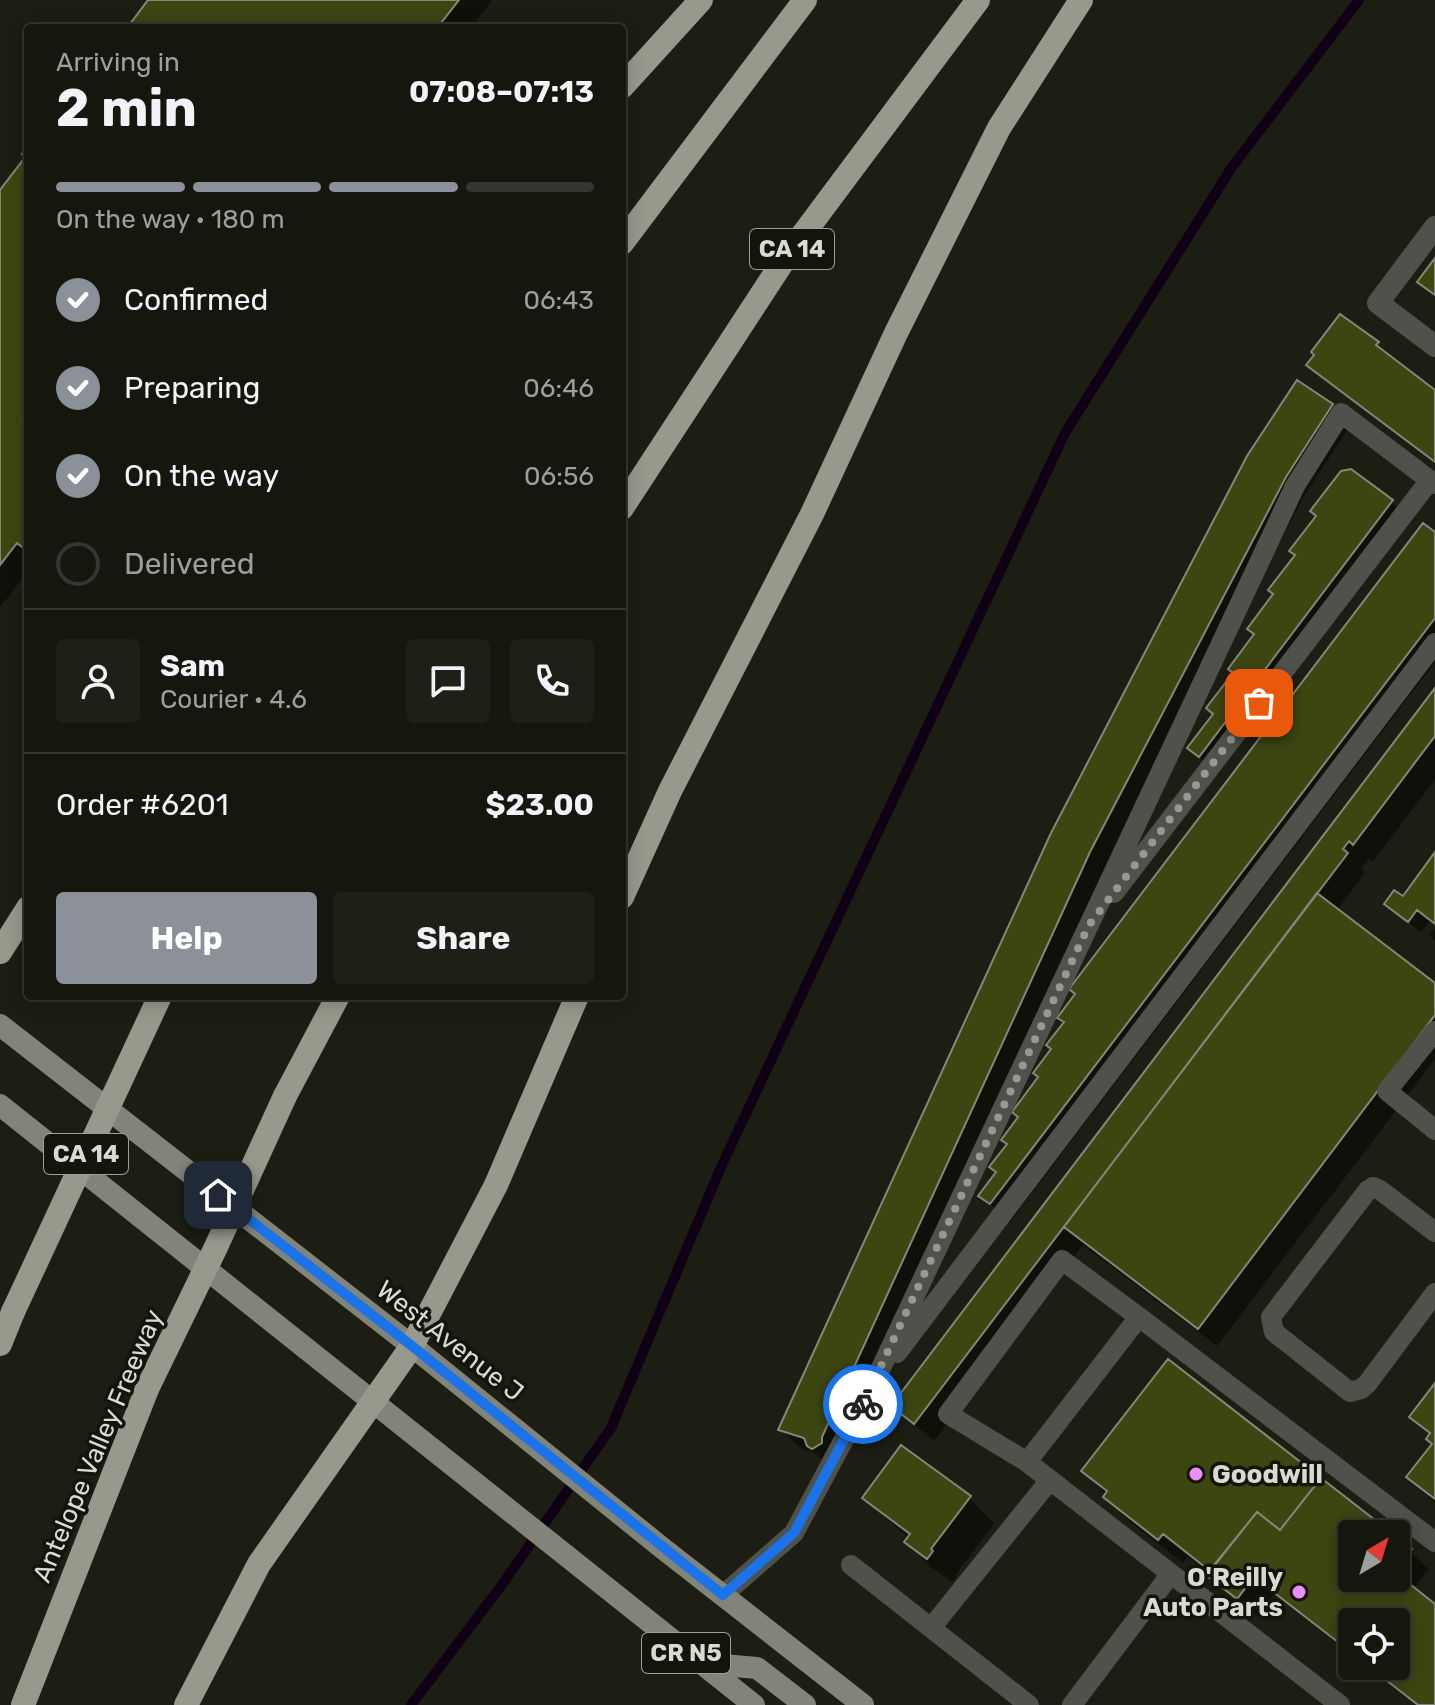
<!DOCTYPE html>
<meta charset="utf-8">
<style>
:root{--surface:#15160e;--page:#1e1f17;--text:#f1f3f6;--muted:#9d9f9e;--line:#34352e;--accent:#8c9099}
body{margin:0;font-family:Rubik,sans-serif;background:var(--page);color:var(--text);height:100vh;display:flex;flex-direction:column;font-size:30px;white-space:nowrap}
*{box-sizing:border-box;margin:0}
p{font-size:26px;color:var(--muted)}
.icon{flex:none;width:44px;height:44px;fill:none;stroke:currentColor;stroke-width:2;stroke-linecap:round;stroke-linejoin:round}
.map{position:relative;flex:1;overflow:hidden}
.sheet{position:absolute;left:24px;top:24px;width:602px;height:976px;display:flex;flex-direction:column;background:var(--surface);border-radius:8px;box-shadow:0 4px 20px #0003,0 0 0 2px var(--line)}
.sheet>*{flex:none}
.needle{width:52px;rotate:38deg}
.buttons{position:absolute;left:1338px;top:1520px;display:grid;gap:16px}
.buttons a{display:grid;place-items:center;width:72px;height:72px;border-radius:8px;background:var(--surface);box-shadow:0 4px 20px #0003,0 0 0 2px var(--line);font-size:40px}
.pin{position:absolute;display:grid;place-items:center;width:68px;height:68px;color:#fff;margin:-34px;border-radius:16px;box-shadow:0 4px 12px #0006}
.courier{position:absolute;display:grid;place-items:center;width:80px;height:80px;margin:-40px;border:6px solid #1a73e8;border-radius:50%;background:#fff;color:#222;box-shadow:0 2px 10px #0007}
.summary em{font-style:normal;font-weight:700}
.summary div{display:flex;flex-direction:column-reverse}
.summary{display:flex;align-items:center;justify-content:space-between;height:136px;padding:0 32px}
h1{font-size:52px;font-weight:700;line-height:60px}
.bar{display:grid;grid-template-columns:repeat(4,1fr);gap:12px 8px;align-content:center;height:96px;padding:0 32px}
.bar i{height:10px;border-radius:6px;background:var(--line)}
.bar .active{background:var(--accent)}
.bar p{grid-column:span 4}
.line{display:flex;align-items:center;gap:20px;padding:0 32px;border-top:2px solid var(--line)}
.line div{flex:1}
.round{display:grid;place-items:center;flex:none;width:84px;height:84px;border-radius:8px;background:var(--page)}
ol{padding:0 32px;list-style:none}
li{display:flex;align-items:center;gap:24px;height:88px}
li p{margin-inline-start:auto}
li .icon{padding:8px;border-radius:50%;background:var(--accent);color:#fff;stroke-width:4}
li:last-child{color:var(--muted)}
li i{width:44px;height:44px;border:4px solid var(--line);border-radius:50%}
.cta{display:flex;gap:16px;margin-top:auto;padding:16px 32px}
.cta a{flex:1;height:92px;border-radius:8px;background:var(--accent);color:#fff;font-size:32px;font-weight:700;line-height:92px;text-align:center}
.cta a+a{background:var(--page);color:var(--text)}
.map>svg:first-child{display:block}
.shadow{fill:#0007}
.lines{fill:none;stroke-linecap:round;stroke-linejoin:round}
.stream{stroke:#100015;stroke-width:10}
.building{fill:#3d4511;stroke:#848779;stroke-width:2}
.service{stroke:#4f514b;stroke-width:20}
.minor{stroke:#4f514b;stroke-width:22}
.primary{stroke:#828479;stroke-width:22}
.motorway{stroke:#96998b;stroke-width:24}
.motorway-bridge{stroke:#96998b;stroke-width:24}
.done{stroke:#979990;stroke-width:8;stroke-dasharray:0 14.4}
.route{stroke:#1a73e8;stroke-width:10}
.poi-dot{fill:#ea8dfd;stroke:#13150a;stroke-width:3}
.labels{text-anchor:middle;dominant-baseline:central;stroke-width:7;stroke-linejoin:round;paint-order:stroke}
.shield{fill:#13150a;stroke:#9ea097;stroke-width:2}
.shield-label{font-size:24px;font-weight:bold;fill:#d9dbd3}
.street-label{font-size:26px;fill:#d9dbd3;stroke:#13150a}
.poi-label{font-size:26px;font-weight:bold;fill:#d9dbd3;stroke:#13150a;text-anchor:start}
</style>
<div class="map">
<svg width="1435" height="1705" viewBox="0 0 1435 1705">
<rect width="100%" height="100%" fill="#1c1e13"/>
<path class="shadow" d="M150,0H492L471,28H129Z
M28,157V572L0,607V193Z
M1341,317L1435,392V464L1328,383L1309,365Z
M1332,405L1351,424L1304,496L1109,872L828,1465L817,1454L800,1448L781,1429L1053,834Z
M1391,502L1410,521L1218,774L1189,748Z
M1435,534V662L1010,1222L981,1196Z
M1435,691V779L1373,862L1369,859L1361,869L1365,873L1337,910L1435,985V1059L1217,1346L1083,1245L934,1441L893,1406Z
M1435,856V925L1430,921L1421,932L1387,904L1403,899Z
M1435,928V941L1429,935Z
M1435,1386V1503L1409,1477L1434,1444L1430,1436L1412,1417Z
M1084,1471L1390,1534H1352V1578H1396V1539L1429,1569L1413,1589L1435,1606V1705H1416L1366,1666H1396V1622H1352V1655L1274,1594L1257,1616L1228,1594L1210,1574L1188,1557L1183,1563L1130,1522Z
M865,1498H969L994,1523L955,1576L956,1577L952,1582L931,1567L907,1542L910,1538L890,1522Z"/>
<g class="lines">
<path class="stream" d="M411,1705L501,1586L611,1428L721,1167L1065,433L1232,167L1359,0"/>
</g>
<path class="building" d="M148,0H459L437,28H127Z
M28,146V411L23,417L28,421V528L25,531L28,533V552L17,543L0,565V190L26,156L22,154Z
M1435,258V295L1417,282Z
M1340,314L1379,342L1376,345L1435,390V462L1306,365L1314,355L1311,352Z
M1297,380L1333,404L1286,477L1090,852L822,1437V1443L812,1449L807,1446L804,1438L778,1430L1051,833L1247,456Z
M1351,469L1393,500L1199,757L1187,748L1213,714L1206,708L1233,673L1228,669L1254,634L1247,629L1273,594L1268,590L1295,555L1289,551L1316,516L1310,511L1341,471Z
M1423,523L1435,532V618L990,1204L978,1196L996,1172L989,1167L1007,1144L1001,1140L1018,1117L1012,1112L1038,1077L1033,1073L1051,1049L1046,1045L1064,1022L1057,1018L1075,994L1069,989Z
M1435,688V736L1353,845L1349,841L1343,849L1348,853L914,1424L891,1406Z
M1435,852V924L1417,910L1408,922L1384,904L1394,890L1403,896Z
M1317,893L1435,983V1015L1198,1329L1064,1227Z
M1168,1359L1321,1478L1280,1530L1257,1512L1210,1571L1163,1534L1158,1540L1103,1497L1107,1491L1081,1471Z
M1435,1383V1499L1406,1477L1432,1444L1426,1439L1430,1433L1409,1417Z
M901,1445L971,1496L931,1549L933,1551L927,1559L904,1542L910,1534L862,1498Z
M1321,1478L1393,1534H1352V1578H1396V1573L1435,1604V1705H1418L1368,1666H1396V1622H1352V1653L1254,1577L1237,1599L1206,1575L1257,1512L1280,1530Z
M1396,1536L1412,1549L1396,1569Z"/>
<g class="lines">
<path class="service" d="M1114,893L1430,480
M1435,1031L1387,1091L1435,1130
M1435,1232L1380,1190L1373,1187L1368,1190L1271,1317L1274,1332L1350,1392L1361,1389L1367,1384L1435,1293
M897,1353L1435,643
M1027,1462L948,1414L1062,1260L1139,1317
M851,1565L931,1628L1050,1480
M723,1595L794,1533L873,1385L1295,486L1341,413L1435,484
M931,1628L1029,1705
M1072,1705L1170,1575
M1340,1705L1027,1462L1139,1317L1435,1542"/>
<path class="minor" d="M1435,227L1378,303L1435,346"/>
<path class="primary" d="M0,1025L412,1346L661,1547L863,1705
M0,1105L754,1705
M700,1663L757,1668L805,1705"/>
<path class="motorway" d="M622,87L701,0
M622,243L805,0
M622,508L784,260L978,0
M622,897L670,791L812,514L896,333L999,128L1081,0
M0,952L28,908
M285,1096L338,996
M0,1344L13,1312
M23,1705L147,1389
M186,1705L259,1564L412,1346L496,1185L577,996"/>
<path class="motorway-bridge" d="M13,1312L160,996
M147,1389L216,1247L285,1096"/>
</g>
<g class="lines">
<path class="done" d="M863,1404L1089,925L1259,703"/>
<path class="route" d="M218,1195L412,1346L723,1595L794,1533L863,1404"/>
</g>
<g class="poi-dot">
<circle cx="1196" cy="1474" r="8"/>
<circle cx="1299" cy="1592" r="8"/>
</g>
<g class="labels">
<g class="shield">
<rect x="750" y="229" width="84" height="40" rx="6"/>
<rect x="44" y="1134" width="84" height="40" rx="6"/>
<rect x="642" y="1633" width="88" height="40" rx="6"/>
</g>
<g class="shield-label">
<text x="792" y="249">CA 14</text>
<text x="86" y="1154">CA 14</text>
<text x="686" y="1653">CR N5</text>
</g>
<g class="street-label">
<text transform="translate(450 1341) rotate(38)">West Avenue J</text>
<text transform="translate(98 1446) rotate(-67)">Antelope Valley Freeway</text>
</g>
<g class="poi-label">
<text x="1212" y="1474">Goodwill</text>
<text x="1283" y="1577" text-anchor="end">O'Reilly<tspan x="1283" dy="30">Auto Parts</tspan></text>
</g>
</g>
</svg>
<div class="buttons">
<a><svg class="needle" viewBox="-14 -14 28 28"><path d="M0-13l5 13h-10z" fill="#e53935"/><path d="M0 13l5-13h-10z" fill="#9d9f9e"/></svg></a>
<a><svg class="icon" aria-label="locate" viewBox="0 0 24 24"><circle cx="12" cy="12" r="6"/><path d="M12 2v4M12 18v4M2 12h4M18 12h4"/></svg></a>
</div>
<div class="pin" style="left:1259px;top:703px;background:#ea580c"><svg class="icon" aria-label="bag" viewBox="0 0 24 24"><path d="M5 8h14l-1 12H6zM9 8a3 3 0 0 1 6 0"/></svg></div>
<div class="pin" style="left:218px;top:1195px;background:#1f2937"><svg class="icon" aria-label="home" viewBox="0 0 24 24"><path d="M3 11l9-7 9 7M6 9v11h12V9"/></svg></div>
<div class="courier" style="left:863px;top:1404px"><svg class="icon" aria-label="bike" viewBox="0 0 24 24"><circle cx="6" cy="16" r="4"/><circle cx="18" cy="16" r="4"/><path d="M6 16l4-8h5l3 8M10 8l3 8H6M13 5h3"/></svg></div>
<section class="sheet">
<div class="summary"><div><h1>2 min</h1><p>Arriving in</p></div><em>07:08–07:13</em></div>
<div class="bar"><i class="active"></i><i class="active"></i><i class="active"></i><i></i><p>On the way · 180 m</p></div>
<ol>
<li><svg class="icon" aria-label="check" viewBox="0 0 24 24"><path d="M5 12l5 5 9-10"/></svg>Confirmed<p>06:43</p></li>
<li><svg class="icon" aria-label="check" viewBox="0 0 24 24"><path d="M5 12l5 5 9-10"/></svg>Preparing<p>06:46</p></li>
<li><svg class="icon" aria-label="check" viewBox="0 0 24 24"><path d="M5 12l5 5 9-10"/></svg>On the way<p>06:56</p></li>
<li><i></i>Delivered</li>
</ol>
<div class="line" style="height:144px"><a class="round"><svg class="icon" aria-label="person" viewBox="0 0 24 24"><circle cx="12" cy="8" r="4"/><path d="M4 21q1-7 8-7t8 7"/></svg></a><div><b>Sam</b><p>Courier · 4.6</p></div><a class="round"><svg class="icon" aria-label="chat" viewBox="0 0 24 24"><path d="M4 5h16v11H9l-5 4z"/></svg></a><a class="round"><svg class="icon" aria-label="phone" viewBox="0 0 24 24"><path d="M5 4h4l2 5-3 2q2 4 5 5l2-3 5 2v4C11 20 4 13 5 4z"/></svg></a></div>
<div class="line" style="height:104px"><div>Order #6201</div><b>$23.00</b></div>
<div class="cta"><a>Help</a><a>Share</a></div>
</section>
</div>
